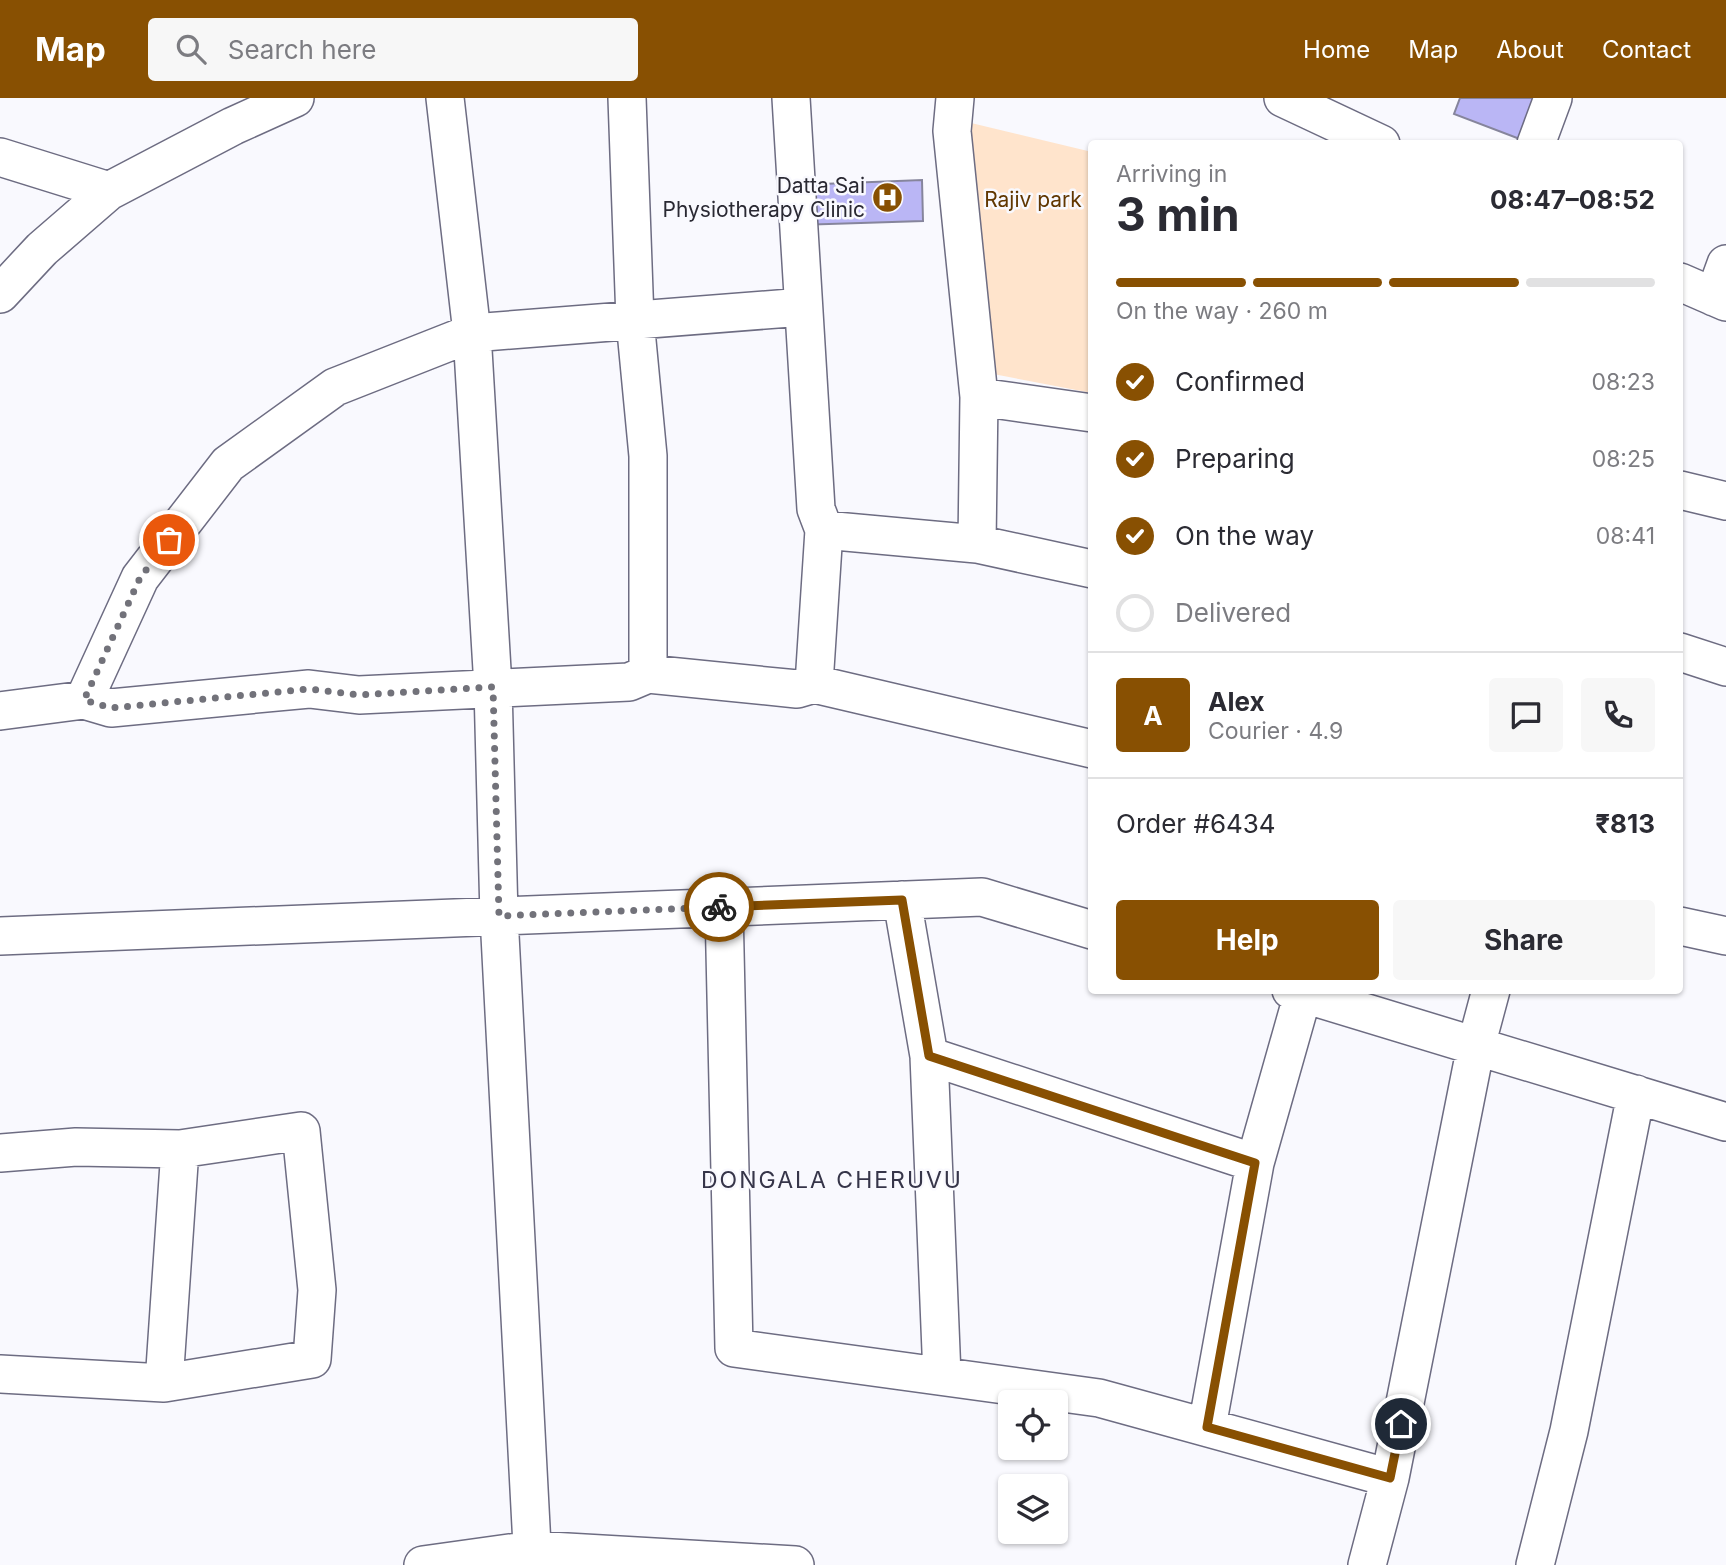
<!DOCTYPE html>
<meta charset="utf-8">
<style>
:root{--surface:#fff;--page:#f7f7f7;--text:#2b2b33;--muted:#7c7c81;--line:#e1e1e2;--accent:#885002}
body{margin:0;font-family:Inter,sans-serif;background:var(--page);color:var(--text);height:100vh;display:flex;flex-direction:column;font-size:26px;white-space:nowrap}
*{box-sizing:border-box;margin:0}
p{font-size:23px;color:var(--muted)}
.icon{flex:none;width:38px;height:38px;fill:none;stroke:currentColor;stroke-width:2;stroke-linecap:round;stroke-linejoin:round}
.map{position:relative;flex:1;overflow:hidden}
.details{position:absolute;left:1088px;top:42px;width:595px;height:854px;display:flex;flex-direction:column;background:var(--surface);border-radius:7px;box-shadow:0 2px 5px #0004}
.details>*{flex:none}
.fabs{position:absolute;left:998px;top:1292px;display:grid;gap:14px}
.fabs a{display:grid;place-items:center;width:70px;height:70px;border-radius:7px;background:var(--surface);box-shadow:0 2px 5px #0004;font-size:35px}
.pin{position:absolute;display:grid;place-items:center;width:60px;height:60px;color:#fff;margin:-30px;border:4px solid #fff;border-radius:50%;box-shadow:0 2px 7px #0007}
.courier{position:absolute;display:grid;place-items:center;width:70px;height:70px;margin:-35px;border:5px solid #885002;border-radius:50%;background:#fff;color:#222;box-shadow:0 2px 9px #0007}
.head em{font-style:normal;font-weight:700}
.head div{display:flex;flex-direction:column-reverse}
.head{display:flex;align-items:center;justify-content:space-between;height:119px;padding:0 28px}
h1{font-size:46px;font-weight:700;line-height:52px}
.bar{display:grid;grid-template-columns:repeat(4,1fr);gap:10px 7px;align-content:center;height:84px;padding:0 28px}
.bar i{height:9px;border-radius:5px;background:var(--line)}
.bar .active{background:var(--accent)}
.bar p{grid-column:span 4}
.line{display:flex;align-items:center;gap:18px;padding:0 28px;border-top:2px solid var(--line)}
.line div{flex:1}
.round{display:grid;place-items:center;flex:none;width:74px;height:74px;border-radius:7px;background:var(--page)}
ol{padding:0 28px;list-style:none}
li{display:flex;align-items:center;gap:21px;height:77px}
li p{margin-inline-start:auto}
li .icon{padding:7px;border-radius:50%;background:var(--accent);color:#fff;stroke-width:4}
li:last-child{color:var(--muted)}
li i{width:38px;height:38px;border:4px solid var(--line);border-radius:50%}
.action{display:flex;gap:14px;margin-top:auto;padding:14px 28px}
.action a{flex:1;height:80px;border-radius:7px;background:var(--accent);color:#fff;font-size:28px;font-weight:700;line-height:80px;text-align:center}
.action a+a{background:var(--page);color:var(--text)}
header{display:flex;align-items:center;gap:42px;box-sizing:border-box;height:98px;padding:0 35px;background:var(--accent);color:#fff}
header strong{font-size:33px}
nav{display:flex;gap:38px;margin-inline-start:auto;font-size:24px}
.search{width:490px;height:63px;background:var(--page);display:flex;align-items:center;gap:18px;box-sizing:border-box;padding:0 24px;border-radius:7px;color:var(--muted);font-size:26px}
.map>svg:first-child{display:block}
.green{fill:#ffe4cc}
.building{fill:#bab6f5;stroke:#86859c;stroke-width:2}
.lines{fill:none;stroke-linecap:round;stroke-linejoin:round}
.minor-casing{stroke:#6d6c82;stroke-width:40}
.minor{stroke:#fff;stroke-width:37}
.done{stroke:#72727a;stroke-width:7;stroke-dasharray:0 12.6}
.route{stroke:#885002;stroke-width:9}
.labels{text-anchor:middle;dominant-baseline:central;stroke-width:5;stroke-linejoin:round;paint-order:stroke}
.poi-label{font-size:21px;fill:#2a2933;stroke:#f9f9fe;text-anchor:end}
.park-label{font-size:21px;fill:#613701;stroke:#f9f9fe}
.neighbourhood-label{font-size:23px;letter-spacing:2px;fill:#363549;stroke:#f9f9fe}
</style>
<header>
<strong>Map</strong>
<div class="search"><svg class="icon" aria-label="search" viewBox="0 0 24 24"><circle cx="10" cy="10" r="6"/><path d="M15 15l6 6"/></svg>Search here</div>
<nav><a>Home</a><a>Map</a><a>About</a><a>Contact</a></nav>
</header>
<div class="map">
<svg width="1726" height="1467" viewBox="0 0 1726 1467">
<rect width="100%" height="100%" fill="#f9f9fe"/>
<path class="green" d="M967,24L1092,54V295L988,275Z"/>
<path class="building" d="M1460,0H1547L1533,46L1454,16Z
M922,82L923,123L798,127L797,87Z"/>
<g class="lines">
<defs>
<path id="minor" d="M445,0L472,235L493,589L499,818L533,1467
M627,0L635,222L648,358V576
M791,0L816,411L824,432L814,586
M955,0L952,33L979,299L977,446
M1283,0L1381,46
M1536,46L1553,0
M0,59L109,93
M1680,184L1726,204
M0,196L42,151L109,93L233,28L295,0
M1714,199L1726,166
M979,299L1092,315
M1680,392L1726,403
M824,432L977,446L1092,471
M1680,554L1726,569
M84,602L140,480L228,366L335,289L472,235L803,209
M0,613L84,602L111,610L309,591L359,597L629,584L648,576L797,591L814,586L1092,651
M902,802L929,958
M724,809L734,1250L1099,1300L1390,1380L1476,948L1491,892
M1680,828L1726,838
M0,838L982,799L1092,832
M1291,892L1726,1024
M0,1055L76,1049L180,1051L301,1033L317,1192L312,1261L164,1285L0,1276
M942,1278L929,958L1255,1065
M164,1285L180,1051
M1207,1329L1255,1065L1304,892
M423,1467L532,1452L795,1467
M1367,1467L1390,1380
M1535,1467L1569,1333L1636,996"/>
</defs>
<use href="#minor" class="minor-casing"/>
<use href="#minor" class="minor"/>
</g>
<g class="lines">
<path class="done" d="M169,442L140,480L84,602L111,610L309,591L359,597L493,589L499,818L719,809"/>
<path class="route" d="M719,809L902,802L929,958L1255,1065L1207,1329L1390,1380L1401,1326"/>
</g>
<defs>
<symbol id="hospital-disc" viewBox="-11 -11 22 22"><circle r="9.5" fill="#885002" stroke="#f9f9fe"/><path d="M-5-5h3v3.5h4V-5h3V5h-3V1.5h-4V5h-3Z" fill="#fff"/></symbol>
</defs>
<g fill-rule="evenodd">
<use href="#hospital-disc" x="870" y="82" width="35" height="35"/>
</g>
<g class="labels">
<g class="poi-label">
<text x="865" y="87">Datta Sai<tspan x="865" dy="24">Physiotherapy Clinic</tspan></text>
</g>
<g class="park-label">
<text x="1033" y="101">Rajiv park</text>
</g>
<g class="neighbourhood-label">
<text x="832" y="1082">DONGALA CHERUVU</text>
</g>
</g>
</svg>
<div class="fabs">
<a><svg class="icon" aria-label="locate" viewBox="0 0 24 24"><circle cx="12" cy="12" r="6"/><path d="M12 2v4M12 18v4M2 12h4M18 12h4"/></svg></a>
<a><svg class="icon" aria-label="layers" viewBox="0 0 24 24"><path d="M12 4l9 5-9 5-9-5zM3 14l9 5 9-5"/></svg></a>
</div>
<div class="pin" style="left:169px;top:442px;background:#ea580c"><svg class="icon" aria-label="bag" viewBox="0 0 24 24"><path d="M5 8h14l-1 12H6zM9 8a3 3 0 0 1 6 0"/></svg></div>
<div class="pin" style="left:1401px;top:1326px;background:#1f2937"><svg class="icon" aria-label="home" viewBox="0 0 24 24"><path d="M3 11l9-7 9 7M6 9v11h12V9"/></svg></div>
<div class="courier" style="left:719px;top:809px"><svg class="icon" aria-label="bike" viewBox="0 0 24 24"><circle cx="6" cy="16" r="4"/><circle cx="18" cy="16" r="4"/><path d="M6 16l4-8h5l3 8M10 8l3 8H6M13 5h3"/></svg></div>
<section class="details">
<div class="head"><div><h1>3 min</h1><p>Arriving in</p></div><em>08:47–08:52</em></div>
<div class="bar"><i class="active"></i><i class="active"></i><i class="active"></i><i></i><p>On the way · 260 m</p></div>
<ol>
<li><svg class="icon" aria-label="check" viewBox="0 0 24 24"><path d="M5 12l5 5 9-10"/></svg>Confirmed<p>08:23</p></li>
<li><svg class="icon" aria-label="check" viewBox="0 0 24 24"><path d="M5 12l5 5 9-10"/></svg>Preparing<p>08:25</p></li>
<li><svg class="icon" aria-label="check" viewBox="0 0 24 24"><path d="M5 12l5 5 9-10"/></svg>On the way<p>08:41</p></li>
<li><i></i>Delivered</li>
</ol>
<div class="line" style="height:126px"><b class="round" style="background:var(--accent);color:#fff">A</b><div><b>Alex</b><p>Courier · 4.9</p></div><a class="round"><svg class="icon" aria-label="chat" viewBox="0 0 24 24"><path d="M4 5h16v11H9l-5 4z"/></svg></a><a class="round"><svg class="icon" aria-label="phone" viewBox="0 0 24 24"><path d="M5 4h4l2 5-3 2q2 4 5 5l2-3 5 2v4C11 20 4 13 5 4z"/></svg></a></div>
<div class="line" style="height:91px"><div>Order #6434</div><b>₹813</b></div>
<div class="action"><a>Help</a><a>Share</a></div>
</section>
</div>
